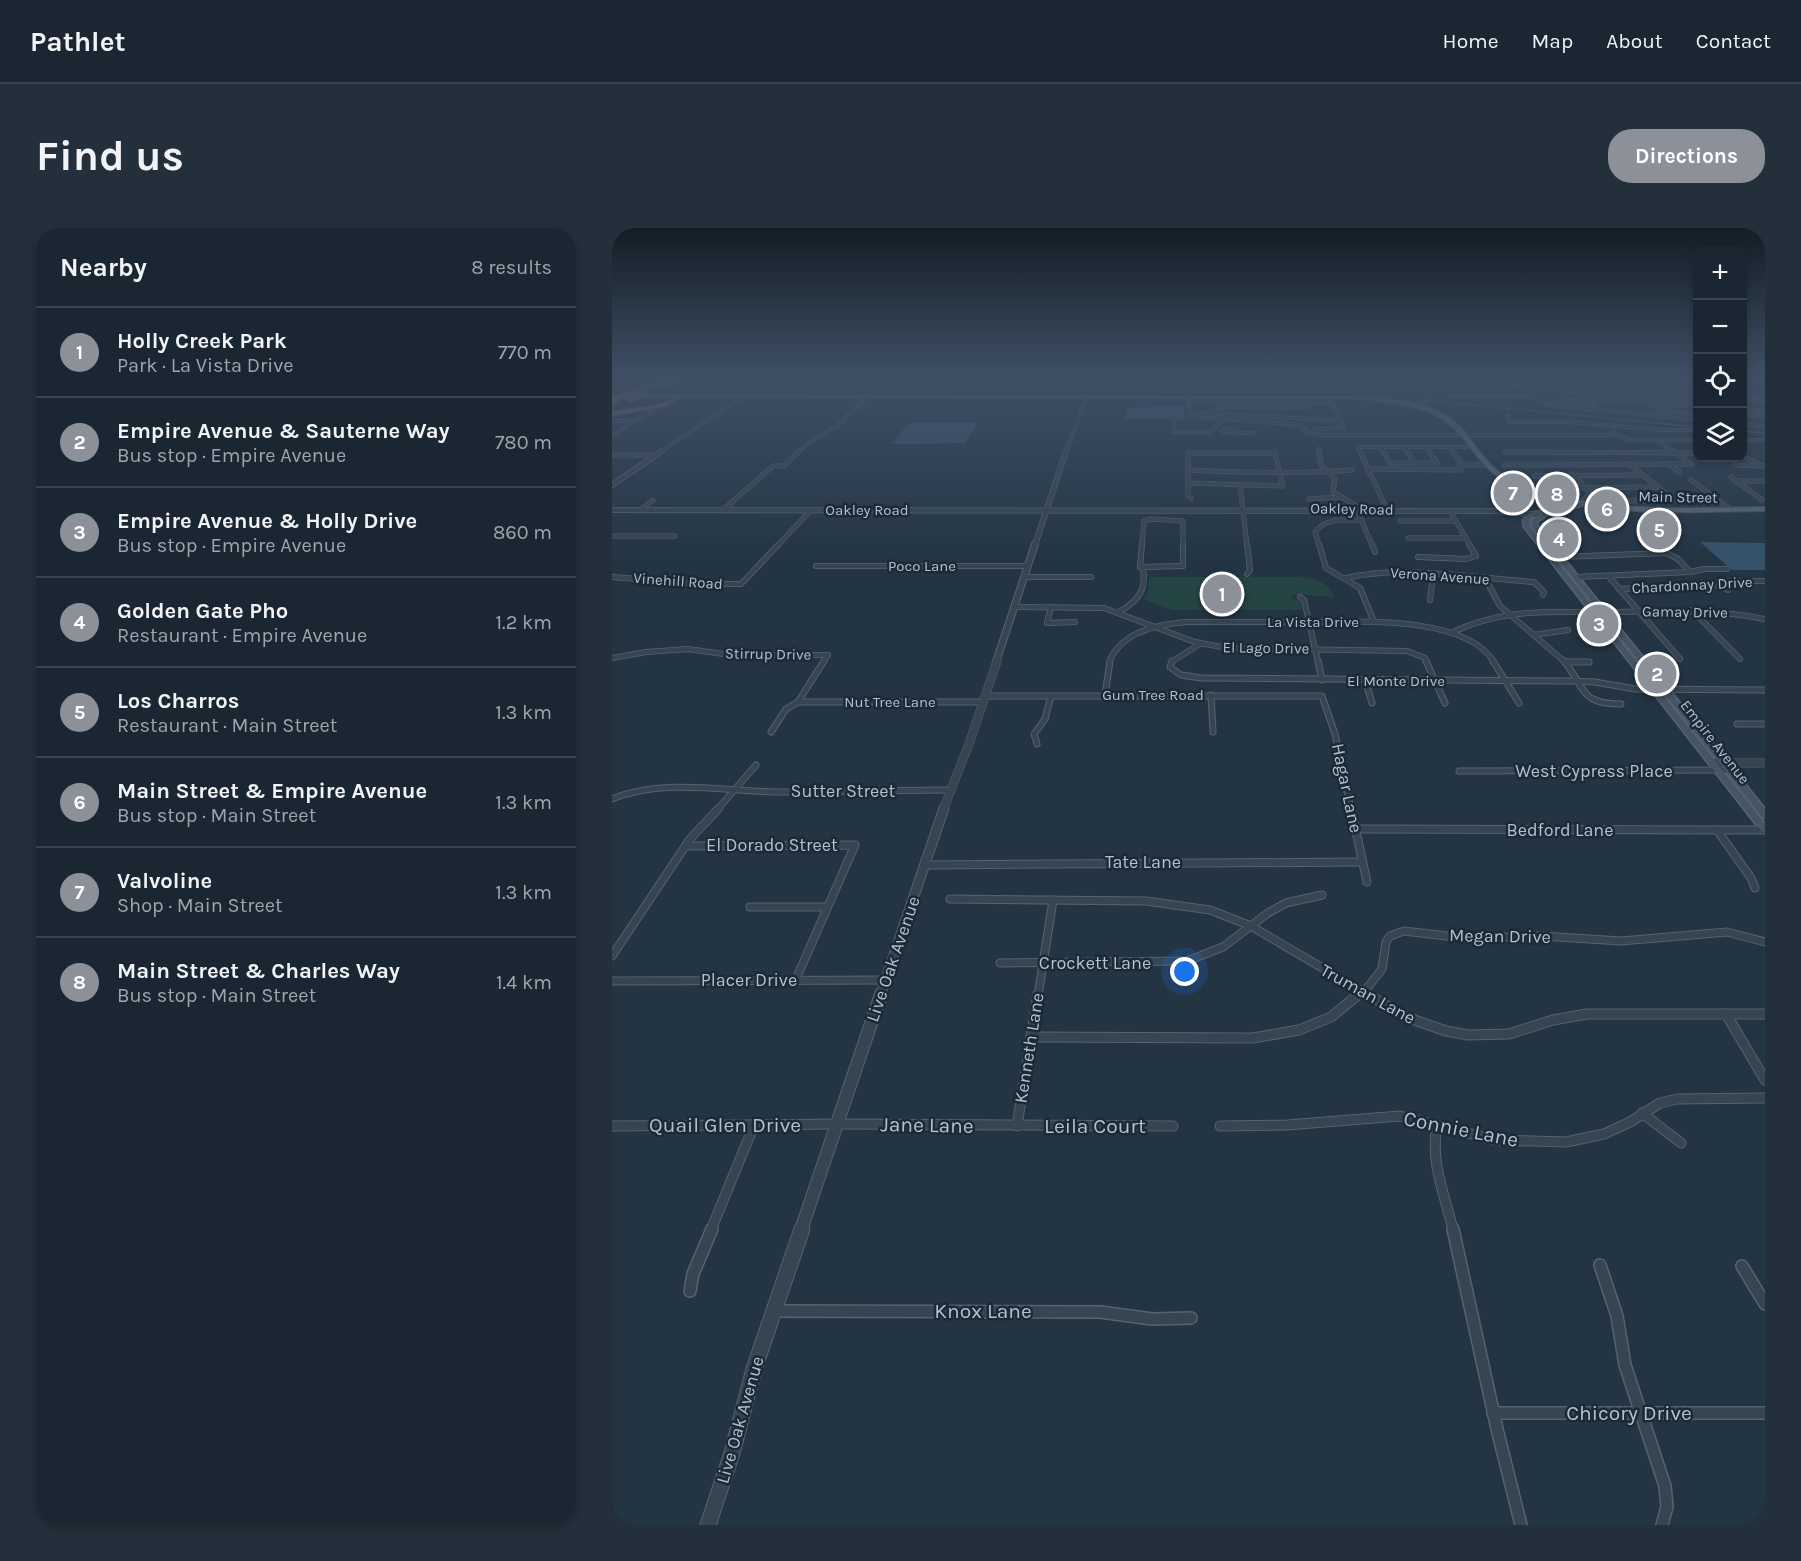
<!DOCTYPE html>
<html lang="en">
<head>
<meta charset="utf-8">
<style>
	body { margin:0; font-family:Karla,sans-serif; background:#232f3a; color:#f1f3f6 }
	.controls { position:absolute; right:18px; top:18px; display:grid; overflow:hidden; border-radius:12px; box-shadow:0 3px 9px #0003 }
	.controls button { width:54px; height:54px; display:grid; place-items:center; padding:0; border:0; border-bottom:2px solid #38444d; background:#1a2732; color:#f1f3f6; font:30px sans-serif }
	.you { position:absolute; left:573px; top:744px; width:21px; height:21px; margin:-15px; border:4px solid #fff; border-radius:50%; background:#1a73e8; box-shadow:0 0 0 9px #1a73e833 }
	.badge { display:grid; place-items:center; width:39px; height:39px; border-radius:50%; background:#8c9099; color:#fff; font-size:20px; font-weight:700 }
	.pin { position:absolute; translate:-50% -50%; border:3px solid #fff; box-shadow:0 2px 6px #0006 }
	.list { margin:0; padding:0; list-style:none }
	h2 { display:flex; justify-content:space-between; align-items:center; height:78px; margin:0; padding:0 24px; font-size:26px }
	h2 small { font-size:20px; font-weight:400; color:#9fa5ac }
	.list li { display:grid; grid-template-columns:39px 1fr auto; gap:18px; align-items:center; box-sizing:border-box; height:90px; padding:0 24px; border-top:2px solid #38444d }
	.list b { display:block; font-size:22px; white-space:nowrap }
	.list p { margin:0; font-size:20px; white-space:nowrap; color:#9fa5ac }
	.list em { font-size:20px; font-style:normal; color:#9fa5ac }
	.icon { flex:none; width:33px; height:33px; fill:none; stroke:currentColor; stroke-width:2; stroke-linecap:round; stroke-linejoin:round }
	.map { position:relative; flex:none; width:1153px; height:1297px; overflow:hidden; border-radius:24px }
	header { display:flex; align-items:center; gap:36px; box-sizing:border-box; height:84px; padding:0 30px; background:#1a2732; border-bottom:2px solid #38444d }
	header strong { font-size:28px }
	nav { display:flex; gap:33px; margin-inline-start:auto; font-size:21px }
	.intro { display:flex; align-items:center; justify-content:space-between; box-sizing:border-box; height:144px; padding:0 36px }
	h1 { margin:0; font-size:42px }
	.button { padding:15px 27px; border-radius:24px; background:#8c9099; color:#fff; font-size:21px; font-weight:700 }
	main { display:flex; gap:36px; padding:0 36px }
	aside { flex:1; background:#1a2732; border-radius:24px; box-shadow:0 3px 9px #0003 }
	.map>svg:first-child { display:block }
	.green { fill:#254444 }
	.water { fill:#35526b }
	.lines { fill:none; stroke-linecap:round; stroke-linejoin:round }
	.minor-far6-casing { stroke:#556370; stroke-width:4 }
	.minor-far5-casing { stroke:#556370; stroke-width:5 }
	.minor-far4-casing { stroke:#556370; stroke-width:6 }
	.minor-far3-casing { stroke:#556370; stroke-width:7 }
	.minor-far2-casing { stroke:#556370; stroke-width:9 }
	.minor-far1-casing { stroke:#556370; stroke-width:11 }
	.minor-casing { stroke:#556370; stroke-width:14 }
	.tertiary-far6-casing { stroke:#556370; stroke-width:4.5 }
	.tertiary-far5-casing { stroke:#556370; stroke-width:6 }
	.tertiary-far4-casing { stroke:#556370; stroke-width:8 }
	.tertiary-far3-casing { stroke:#556370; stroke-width:9 }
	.tertiary-far2-casing { stroke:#556370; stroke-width:11 }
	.tertiary-far1-casing { stroke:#556370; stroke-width:14 }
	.tertiary-casing { stroke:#556370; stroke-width:17 }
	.secondary-casing { stroke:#556370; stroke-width:3 }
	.primary-casing { stroke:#44515f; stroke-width:2 }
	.motorway-casing { stroke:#42505d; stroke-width:2 }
	.minor-far6 { stroke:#374552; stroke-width:3 }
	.minor-far5 { stroke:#374552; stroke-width:4 }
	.minor-far4 { stroke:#374552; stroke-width:4.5 }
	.minor-far3 { stroke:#374552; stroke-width:5 }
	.minor-far2 { stroke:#374552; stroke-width:7 }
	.minor-far1 { stroke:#374552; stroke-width:9 }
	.minor { stroke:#374552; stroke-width:11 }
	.tertiary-far6 { stroke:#374552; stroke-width:4 }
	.tertiary-far5 { stroke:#374552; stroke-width:4.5 }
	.tertiary-far4 { stroke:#374552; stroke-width:6 }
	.tertiary-far3 { stroke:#374552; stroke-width:8 }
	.tertiary-far2 { stroke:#374552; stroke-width:9 }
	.tertiary-far1 { stroke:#374552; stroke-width:12 }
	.tertiary { stroke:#374552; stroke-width:15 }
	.secondary { fill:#455566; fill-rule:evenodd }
	.primary { fill:#556572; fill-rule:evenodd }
	.motorway { fill:#796754; fill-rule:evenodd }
	.rail { stroke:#596a7a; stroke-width:1.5; stroke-dasharray:2 2; stroke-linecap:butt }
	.motorway-bridge-casing { stroke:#42505d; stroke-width:6; stroke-linecap:butt }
	.motorway-bridge { stroke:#796754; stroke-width:5 }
	.labels { text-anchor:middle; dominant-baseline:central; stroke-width:5; stroke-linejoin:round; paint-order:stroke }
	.far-street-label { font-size:15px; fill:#b4c0cd; stroke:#1c2a38 }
	.street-label { font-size:18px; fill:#b4c0cd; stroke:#1c2a38 }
	.near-street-label { font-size:21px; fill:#b4c0cd; stroke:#1c2a38 }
</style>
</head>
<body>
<header>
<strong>Pathlet</strong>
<nav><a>Home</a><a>Map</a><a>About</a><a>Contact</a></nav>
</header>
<div class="intro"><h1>Find us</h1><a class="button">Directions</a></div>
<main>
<aside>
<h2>Nearby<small>8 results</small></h2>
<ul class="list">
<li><span class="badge">1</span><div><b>Holly Creek Park</b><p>Park · La Vista Drive</p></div><em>770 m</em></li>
<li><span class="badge">2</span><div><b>Empire Avenue &amp; Sauterne Way</b><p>Bus stop · Empire Avenue</p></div><em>780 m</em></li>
<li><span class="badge">3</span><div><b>Empire Avenue &amp; Holly Drive</b><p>Bus stop · Empire Avenue</p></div><em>860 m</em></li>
<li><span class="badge">4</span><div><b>Golden Gate Pho</b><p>Restaurant · Empire Avenue</p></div><em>1.2 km</em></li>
<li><span class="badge">5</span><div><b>Los Charros</b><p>Restaurant · Main Street</p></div><em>1.3 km</em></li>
<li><span class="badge">6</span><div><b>Main Street &amp; Empire Avenue</b><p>Bus stop · Main Street</p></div><em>1.3 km</em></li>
<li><span class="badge">7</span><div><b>Valvoline</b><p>Shop · Main Street</p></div><em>1.3 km</em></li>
<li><span class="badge">8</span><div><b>Main Street &amp; Charles Way</b><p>Bus stop · Main Street</p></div><em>1.4 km</em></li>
</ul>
</aside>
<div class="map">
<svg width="1153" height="1297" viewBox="0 0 1153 1297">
	<rect width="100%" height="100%" fill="#233443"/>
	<path class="green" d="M537 349H689C703 351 717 354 722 369 711 369 688 365 680 367V370L688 373 690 382H560L532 371 536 363Z"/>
	<g class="water">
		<polygon points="557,178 572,178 572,191 514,191 516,180"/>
		<polygon points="297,195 366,195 353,215 279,216"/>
		<polygon points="1088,314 1153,315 1153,342 1120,342"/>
	</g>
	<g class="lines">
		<g class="minor-far6-casing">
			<g id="minor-far6">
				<polyline points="843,150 828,155 837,168 920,168"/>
				<polyline points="944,150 911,159 928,174 938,177 1086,192"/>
				<polyline points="949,150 986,157 1086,157"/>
				<polyline points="1026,150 1036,157"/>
				<polyline points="876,152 911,158"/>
				<polyline points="972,158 1003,164 1086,164"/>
				<polyline points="830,160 875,160"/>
				<polyline points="576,168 578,184 728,193"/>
				<polygon points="946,172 977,172 983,177"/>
				<polyline points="977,172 1086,174"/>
				<polyline points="576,173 720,175 732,200 703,201"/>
				<polyline points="1032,173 1040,178 1074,178 1067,173"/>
				<polyline points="1130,173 1153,173"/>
				<polyline points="603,180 695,180"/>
				<polyline points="1130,183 1153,182"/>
				<polyline points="895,187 898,194 958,194 1051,202 1084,202"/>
				<polyline points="1130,188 1153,187"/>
				<polygon points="578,189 611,191 598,204 561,204 563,192"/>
				<polyline points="1049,189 1047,183 1086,186"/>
				<polyline points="611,191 688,197 694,204 709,207 1004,207"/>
				<polyline points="0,193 21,193"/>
				<polyline points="1130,197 1153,198"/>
				<polyline points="625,202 612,201 610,204 641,205"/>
				<polyline points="1001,204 1016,212 1086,212"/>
				<polyline points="0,207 44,181"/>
				<polyline points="1045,212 1063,225"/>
				<polyline points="1130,212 1153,212"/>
				<polyline points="769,219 772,225"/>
				<polyline points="792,219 796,225"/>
				<polyline points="814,219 818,225"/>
				<polyline points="837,219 842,225"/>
				<polyline points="707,221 707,225"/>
				<polyline points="893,224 1028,225"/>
				<polyline points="186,225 195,216 225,198 256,168"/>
				<polyline points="749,225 746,219 854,219"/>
			</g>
		</g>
		<g class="minor-far5-casing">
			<g id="minor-far5">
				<polyline points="707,223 709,237 723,251 721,264 743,277 760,317"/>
				<polyline points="748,223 773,278"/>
				<polyline points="771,223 780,238"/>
				<polyline points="795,223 802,235"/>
				<polyline points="817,223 825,235"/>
				<polyline points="840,223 849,234"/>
				<polyline points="1061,223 1079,236"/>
				<polyline points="893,224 1086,225"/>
				<polygon points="576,225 663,225 671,258 576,255"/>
				<polyline points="0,227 43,227"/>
				<polyline points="1130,228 1151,238"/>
				<polyline points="778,235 825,235"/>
				<polyline points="1017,236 1062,272 1017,273"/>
				<polyline points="1057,236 1067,244"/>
				<polyline points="847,237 876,237"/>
				<polyline points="892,237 1079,236"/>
				<polyline points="1123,237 1153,238"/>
				<polyline points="755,241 849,242 847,237"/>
				<path d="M576 242C631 245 685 246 740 242"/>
				<polyline points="960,246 978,265 970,273"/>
				<polyline points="922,248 1030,247"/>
				<polyline points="1119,249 1150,272"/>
				<polyline points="1079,252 1118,281"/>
				<polyline points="1124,253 1153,253"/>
				<polyline points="576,255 576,268 579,270"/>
				<polyline points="628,258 635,317"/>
				<polyline points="950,260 1047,259"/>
				<polyline points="697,271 728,269"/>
				<polyline points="28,282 41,272"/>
				<polyline points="111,282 161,238 172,238 187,223"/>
				<polyline points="838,283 858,317"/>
				<polyline points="788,293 844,293"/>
				<polyline points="0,308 63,308"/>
				<polyline points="796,310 854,310"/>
				<polyline points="166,317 199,282"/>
				<polyline points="530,317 532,293 539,291 571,293 571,317"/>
				<path d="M707 317 703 304C714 289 734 292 750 292"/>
			</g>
		</g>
		<g class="minor-far4-casing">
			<g id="minor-far4">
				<polyline points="530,316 528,339 571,338 571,316"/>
				<polyline points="635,316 638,342 635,346"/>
				<polyline points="707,316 714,340 748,360 762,394"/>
				<polyline points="760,316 763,324"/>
				<polyline points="806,329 854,331 864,328 857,316"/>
				<polyline points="947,329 1055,325 1066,331 1078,344 963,349"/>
				<polyline points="204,338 416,338"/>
				<polyline points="1078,344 1092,341 1115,341"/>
				<polyline points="0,349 91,356 129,356 167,316"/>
				<polyline points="412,349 479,349"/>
				<path d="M734 350C788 337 865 350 922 354L932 364 931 367"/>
				<polyline points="998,350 1068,431"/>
				<polyline points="874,352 888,378 953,434"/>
				<polyline points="1103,356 1116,362"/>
				<polyline points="1007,361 1088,358 1120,353 1153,353"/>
				<polyline points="688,369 692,372 706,434"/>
				<polyline points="818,372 821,347"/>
				<polyline points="403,379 492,380 583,414 615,420 795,423 813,430 815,434"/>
				<polyline points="439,379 435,395 463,394"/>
				<polyline points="1080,382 1128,431"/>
				<path d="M507 384C526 373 535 362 531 340"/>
				<path d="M839 405C894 378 943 385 1001 384 1053 383 1102 381 1153 391"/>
				<polyline points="921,407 956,402"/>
				<polyline points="0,430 34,424 76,421 119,427 216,427 211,434"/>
				<path d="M497 434C509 404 546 396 575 394 614 394 652 394 691 394 741 394 853 386 882 434"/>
				<polyline points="559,434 588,416"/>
				<polyline points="953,434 977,434"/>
			</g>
		</g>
		<g class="minor-far3-casing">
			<g id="minor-far3">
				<polyline points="560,433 558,439 569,447 589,450 958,453 983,454 1023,461 1153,462"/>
				<polyline points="706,433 710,452"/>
				<polyline points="814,433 833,475"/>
				<polyline points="881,433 907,475"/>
				<path d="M952 433C974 460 967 476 1009 476"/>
				<polyline points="953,434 977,434"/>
				<polyline points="753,452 760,475"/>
				<polyline points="493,467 498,433"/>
				<polyline points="599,467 601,504"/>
				<polyline points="373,468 710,468 723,506 739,582"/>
				<polyline points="186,474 370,474"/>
				<polyline points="1125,496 1153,496"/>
				<polyline points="159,504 174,481 186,474 212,433"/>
				<polyline points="425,516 422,506 433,491 439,468"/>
				<polyline points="847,543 1118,542"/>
				<path d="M0 571C52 550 109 563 163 564 222 564 280 562 338 562"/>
				<polyline points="105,582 144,537"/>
			</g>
		</g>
		<g class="minor-far2-casing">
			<g id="minor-far2">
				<polyline points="739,580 755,654"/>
				<polyline points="744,601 1153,602"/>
				<polyline points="1105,602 1139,650 1143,660"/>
				<polyline points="74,618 243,617 184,751"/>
				<polyline points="312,637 750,634"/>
				<polyline points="338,671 534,673 598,682 639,698 758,768"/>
				<polyline points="138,679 215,679"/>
				<polyline points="0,728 78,611 107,580"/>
				<polyline points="388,735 575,733 611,719 656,685 674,675 710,667"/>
				<polyline points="0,753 274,752"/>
				<polyline points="426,768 441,672"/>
				<polyline points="745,768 756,759 770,741 774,714 778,708 792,703 852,710 930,708 1009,713 1115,704 1153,714"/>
			</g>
		</g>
		<g class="minor-far1-casing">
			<g id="minor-far1">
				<polyline points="755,766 794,789 834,803 856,807 897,806 941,792 975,786 1153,786"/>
				<polyline points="1114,786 1153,852"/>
				<polyline points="419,809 641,810 687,802 719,789 747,766"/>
				<polyline points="1030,885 1069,915"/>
				<polyline points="0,898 225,896 561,898"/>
				<polyline points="405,898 426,766"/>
				<polyline points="608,898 675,897 788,888 883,912 954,914 992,906 1018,894 1048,875 1065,871 1153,870"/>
				<path d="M825 898C818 935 833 967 841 1002"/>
				<polyline points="99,1002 142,897"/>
			</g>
		</g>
		<g class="minor-casing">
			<g id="minor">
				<polyline points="841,1001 885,1201 909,1297"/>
				<polyline points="988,1037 1005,1088 1013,1137 1053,1258 1055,1279 1050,1297"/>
				<polyline points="1130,1038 1153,1076"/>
				<polyline points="78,1063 81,1046 100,1001"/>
				<polyline points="162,1083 488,1084 540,1091 579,1090"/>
				<polyline points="881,1185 1153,1185"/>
			</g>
		</g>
		<g class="tertiary-far6-casing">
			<g id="tertiary-far6">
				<polyline points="802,150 816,168 815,171"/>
				<polyline points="898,150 956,163 992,168 1086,169"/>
				<polyline points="1130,169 1153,170"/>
				<polyline points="799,179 814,174 815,171"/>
				<polyline points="47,225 157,150"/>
				<polyline points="454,225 475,167"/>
			</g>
		</g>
		<g class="tertiary-far5-casing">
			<g id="tertiary-far5">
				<polyline points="0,257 50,223"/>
				<polyline points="0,282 885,283 929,287"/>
				<polyline points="423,317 454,223"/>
			</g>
		</g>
		<g class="tertiary-far4-casing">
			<polyline id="tertiary-far4" points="384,434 423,316"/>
		</g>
		<g class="tertiary-far3-casing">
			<g id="tertiary-far3">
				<polyline points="1101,535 1153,535"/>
				<polyline points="331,582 357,516 385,433"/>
			</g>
		</g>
		<g class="tertiary-far2-casing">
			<polyline id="tertiary-far2" points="268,768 332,580"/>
		</g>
		<g class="tertiary-far1-casing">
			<polyline id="tertiary-far1" points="189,1002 269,766"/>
		</g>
		<g class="tertiary-casing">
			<polyline id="tertiary" points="96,1297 120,1225 142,1141 190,1001"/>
		</g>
		<g class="secondary-casing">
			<polygon id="secondary" points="968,272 972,272 972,277 935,287 926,293 925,297 1153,581 1153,590 1150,589 920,298 920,292 928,286 921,288 917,292 918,299 1153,596 1153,605 1150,604 912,299 911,292 917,286"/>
		</g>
		<g class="primary-casing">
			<path id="primary" d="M0 167 748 169C786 172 827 173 853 204 866 221 877 240 897 250 976 287 1068 280 1153 279V283C1067 284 972 292 892 252 874 243 863 225 851 210 825 177 787 175 748 171L0 169Z"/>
		</g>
		<g class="motorway-casing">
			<g id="motorway">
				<polygon points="55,150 63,150 20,167 15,166"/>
				<polygon points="68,150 75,150 55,160 50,159"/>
				<polygon points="67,166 69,169 54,178 0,188 0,184 50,176"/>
				<polygon points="7,170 9,173 0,177 0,173"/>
			</g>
		</g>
		<use href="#minor-far6" class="minor-far6"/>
		<use href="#minor-far5" class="minor-far5"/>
		<use href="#minor-far4" class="minor-far4"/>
		<use href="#minor-far3" class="minor-far3"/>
		<use href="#minor-far2" class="minor-far2"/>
		<use href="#minor-far1" class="minor-far1"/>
		<use href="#minor" class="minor"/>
		<use href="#tertiary-far6" class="tertiary-far6"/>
		<use href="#tertiary-far5" class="tertiary-far5"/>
		<use href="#tertiary-far4" class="tertiary-far4"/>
		<use href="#tertiary-far3" class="tertiary-far3"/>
		<use href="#tertiary-far2" class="tertiary-far2"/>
		<use href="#tertiary-far1" class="tertiary-far1"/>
		<use href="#tertiary" class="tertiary"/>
		<use href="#secondary" class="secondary"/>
		<use href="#primary" class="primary"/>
		<use href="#motorway" class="motorway"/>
		<g class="rail">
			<polyline points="581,150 1086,199"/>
			<polyline points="1130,203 1153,205"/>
		</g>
		<g class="motorway-bridge-casing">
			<g id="motorway-bridge">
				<polyline points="0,171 18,166"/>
				<polyline points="17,172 34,166"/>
			</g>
		</g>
		<use href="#motorway-bridge" class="motorway-bridge"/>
	</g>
	<linearGradient id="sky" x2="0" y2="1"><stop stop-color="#131d25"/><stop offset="0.45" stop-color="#3f5066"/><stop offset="1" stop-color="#3f5066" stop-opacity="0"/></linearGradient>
	<rect width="1153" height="332" fill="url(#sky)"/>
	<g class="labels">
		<g class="far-street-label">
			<text transform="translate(1066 269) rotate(1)">Main Street</text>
			<text transform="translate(740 281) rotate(1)">Oakley Road</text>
			<text x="255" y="282">Oakley Road</text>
			<text x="310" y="338">Poco Lane</text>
			<text transform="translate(828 348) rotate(4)">Verona Avenue</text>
			<text transform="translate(66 353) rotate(4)">Vinehill Road</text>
			<text transform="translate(1080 357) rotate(-3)">Chardonnay Drive</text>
			<text transform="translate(1073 384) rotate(1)">Gamay Drive</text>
			<text x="701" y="394">La Vista Drive</text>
			<text transform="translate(654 420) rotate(1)">El Lago Drive</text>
			<text transform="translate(156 426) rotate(1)">Stirrup Drive</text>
			<text x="784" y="453">El Monte Drive</text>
			<text x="541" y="467">Gum Tree Road</text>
			<text x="278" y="474">Nut Tree Lane</text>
			<text transform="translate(1103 514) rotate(52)">Empire Avenue</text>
		</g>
		<g class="street-label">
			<text x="982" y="543">West Cypress Place</text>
			<text transform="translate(735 560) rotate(78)">Hagar Lane</text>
			<text x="231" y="563">Sutter Street</text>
			<text x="948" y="602">Bedford Lane</text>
			<text x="160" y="617">El Dorado Street</text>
			<text x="531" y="634">Tate Lane</text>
			<text transform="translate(888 708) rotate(1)">Megan Drive</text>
			<text transform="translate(281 731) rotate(-71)">Live Oak Avenue</text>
			<text x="483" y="735">Crockett Lane</text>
			<text x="137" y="752">Placer Drive</text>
			<text transform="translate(756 766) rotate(29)">Truman Lane</text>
			<text transform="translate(417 820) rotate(-81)">Kenneth Lane</text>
			<text transform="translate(128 1192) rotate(-74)">Live Oak Avenue</text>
		</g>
		<g class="near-street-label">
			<text x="113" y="897">Quail Glen Drive</text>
			<text transform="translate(315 897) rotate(1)">Jane Lane</text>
			<text x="483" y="898">Leila Court</text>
			<text transform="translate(849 901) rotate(11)">Connie Lane</text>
			<text x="371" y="1083">Knox Lane</text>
			<text x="1017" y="1185">Chicory Drive</text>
		</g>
	</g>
</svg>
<div class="controls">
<button>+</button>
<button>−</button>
<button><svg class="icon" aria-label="locate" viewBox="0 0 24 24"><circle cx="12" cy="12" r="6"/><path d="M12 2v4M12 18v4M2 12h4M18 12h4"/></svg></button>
<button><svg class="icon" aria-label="layers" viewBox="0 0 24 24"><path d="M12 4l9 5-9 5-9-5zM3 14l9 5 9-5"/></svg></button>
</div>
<div class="you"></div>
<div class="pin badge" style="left:610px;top:366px">1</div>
<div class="pin badge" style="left:1045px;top:446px">2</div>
<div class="pin badge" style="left:987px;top:396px">3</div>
<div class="pin badge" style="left:947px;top:311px">4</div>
<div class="pin badge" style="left:1047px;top:302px">5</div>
<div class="pin badge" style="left:995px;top:281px">6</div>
<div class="pin badge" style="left:901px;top:265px">7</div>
<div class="pin badge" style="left:945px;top:266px">8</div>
</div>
</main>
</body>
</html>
